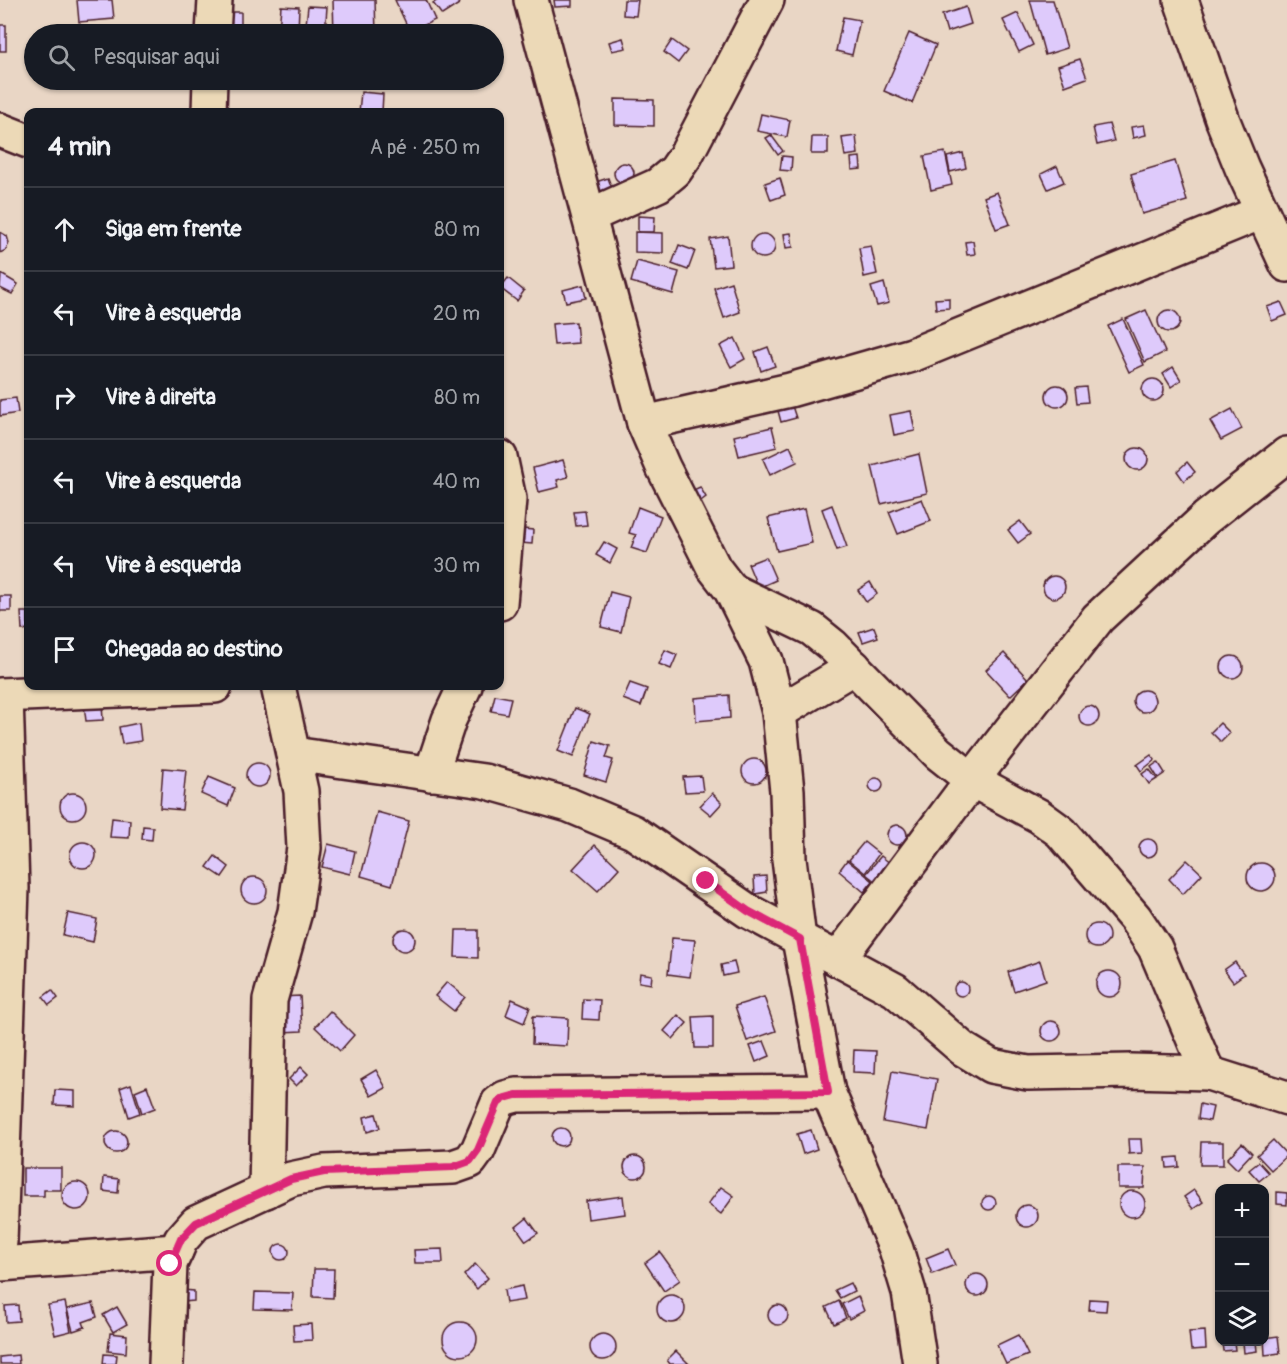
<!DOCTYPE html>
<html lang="pt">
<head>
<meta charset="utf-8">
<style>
	body { margin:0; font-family:Pangolin,sans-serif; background:#20242c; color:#f1f3f6 }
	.controls { position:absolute; right:18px; bottom:18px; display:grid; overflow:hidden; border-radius:12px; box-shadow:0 2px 4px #0004 }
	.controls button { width:54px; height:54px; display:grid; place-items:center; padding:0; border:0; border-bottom:2px solid #363941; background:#171b24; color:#f1f3f6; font:30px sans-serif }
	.stop { position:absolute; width:18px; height:18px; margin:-14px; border:4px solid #db2777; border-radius:50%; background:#fff }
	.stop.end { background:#db2777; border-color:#fff; box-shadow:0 2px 6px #0008 }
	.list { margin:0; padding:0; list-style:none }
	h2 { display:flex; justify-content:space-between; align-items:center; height:78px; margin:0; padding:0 24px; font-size:26px }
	h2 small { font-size:20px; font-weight:400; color:#9ea1a6 }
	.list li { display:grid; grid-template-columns:39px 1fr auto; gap:18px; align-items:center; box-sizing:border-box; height:84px; padding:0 24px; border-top:2px solid #363941 }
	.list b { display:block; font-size:22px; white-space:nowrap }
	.list em { font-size:20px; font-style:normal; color:#9ea1a6 }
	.icon { flex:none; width:33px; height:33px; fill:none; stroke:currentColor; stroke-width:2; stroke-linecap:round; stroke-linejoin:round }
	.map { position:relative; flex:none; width:1287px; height:1364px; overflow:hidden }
	.search { position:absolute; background:#171b24; box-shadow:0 2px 4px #0004; left:24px; top:24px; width:480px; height:66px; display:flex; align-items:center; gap:15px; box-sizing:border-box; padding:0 21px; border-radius:33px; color:#9ea1a6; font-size:22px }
	.panel { position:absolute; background:#171b24; box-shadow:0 2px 4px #0004; left:24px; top:108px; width:480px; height:582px; border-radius:12px }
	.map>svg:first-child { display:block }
	.building { fill:#decafb; stroke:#4a1f2b; stroke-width:1.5 }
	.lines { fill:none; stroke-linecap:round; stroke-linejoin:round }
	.minor-casing { stroke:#4a1f2b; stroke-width:38 }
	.minor { stroke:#ecd9b7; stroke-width:33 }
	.route { stroke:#db2777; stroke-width:8 }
</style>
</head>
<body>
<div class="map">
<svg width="1287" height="1364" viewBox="0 0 1287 1364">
	<rect width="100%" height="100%" fill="#e9d6c5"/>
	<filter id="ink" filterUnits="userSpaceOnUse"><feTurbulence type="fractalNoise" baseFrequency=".0167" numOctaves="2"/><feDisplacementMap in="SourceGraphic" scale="12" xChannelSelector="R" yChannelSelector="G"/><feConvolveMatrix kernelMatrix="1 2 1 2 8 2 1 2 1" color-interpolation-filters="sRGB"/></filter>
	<g filter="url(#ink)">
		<g class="building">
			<polygon points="77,0 112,0 114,19 79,22"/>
			<polygon points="333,0 375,0 376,34 334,34"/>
			<polygon points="395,0 426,0 435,20 410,32"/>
			<polygon points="438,0 456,0 459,4 442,15 433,3"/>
			<polygon points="554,0 572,0 572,6 555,7"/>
			<polygon points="624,0 638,0 636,16 623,15"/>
			<polygon points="1030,0 1053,0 1067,48 1045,55"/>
			<polygon points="281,6 299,7 298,31 279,30"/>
			<polygon points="308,6 327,7 325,34 305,34"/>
			<polygon points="966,7 971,24 947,32 942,15"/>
			<polygon points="227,12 241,12 241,31 228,31"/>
			<polygon points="1018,13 1033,45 1019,52 1003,20"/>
			<polygon points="843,17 860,20 852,55 836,51"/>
			<rect x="0" y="25" width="6" height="26"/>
			<polygon points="909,33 936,45 912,103 884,91"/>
			<polygon points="623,38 626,48 612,51 609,42"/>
			<polygon points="672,40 687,51 678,63 664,52"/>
			<polygon points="1080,59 1087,78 1065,86 1058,66"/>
			<polygon points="361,92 383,94 382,112 359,112"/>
			<polygon points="615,99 654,100 654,126 615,125"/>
			<polygon points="761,114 790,120 787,137 757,131"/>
			<polygon points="1109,124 1114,141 1097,145 1093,127"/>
			<polygon points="1144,125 1146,135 1133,138 1131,127"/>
			<polygon points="771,135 783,151 778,155 766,138"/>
			<polygon points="856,136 858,154 845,156 842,138"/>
			<polygon points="812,137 828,137 828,154 811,154"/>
			<polygon points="945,152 952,185 931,190 924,156"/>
			<polygon points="963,153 966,168 950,172 947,157"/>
			<polygon points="782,156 792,157 791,171 780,170"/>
			<polygon points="860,157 861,169 852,170 851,158"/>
			<polygon points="1175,161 1187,201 1142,214 1131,174"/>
			<circle cx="624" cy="173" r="10"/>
			<polygon points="1057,166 1064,182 1048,189 1041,174"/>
			<polygon points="608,178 613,191 595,197 590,184"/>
			<polygon points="780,178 785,195 771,200 765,183"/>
			<polygon points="997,192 1010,224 996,229 984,197"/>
			<polygon points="638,216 655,217 654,232 638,232"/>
			<polygon points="0,232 7,236 9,243 6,250 0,253"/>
			<polygon points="635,232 663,233 663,253 635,252"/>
			<polygon points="791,233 793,247 786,248 784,234"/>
			<circle cx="763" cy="246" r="12"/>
			<polygon points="728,236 731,265 714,267 710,239"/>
			<polygon points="973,241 975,254 967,255 965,242"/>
			<polygon points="679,245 695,251 688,270 672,264"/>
			<polygon points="871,246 877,274 864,277 859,248"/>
			<polygon points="637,261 679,272 673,294 631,282"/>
			<polygon points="1,274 18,284 12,294 0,288"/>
			<polygon points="508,278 524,291 517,301 500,288"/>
			<polygon points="731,282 740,312 724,318 714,288"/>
			<polygon points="884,283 889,303 877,306 871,287"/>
			<polygon points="583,285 586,298 566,302 563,290"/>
			<polygon points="949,298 949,308 936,309 935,299"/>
			<polygon points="1281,302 1287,315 1272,321 1267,307"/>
			<polygon points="1146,310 1165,352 1145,362 1126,319"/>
			<circle cx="1169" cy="321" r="11"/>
			<polygon points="1123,319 1144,365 1129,372 1108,326"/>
			<polygon points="576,322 578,343 554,345 552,324"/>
			<polygon points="735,338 745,359 731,367 720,346"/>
			<polygon points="768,347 775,366 761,371 755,352"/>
			<polygon points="1173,367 1181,380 1171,387 1163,374"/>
			<circle cx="1153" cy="390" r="11"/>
			<circle cx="1057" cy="396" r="11"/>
			<polygon points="1086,387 1088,402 1077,403 1075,388"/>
			<polygon points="16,398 18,413 0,416 0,400"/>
			<polygon points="791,403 796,418 781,422 777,407"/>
			<polygon points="1232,409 1242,429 1221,440 1210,421"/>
			<polygon points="911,411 915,431 894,435 890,415"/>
			<polygon points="772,427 777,447 739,456 734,436"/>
			<polygon points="790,446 797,462 770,475 763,459"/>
			<circle cx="1137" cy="459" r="11"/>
			<polygon points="919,454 927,493 881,504 872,466"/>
			<polygon points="563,460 568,477 557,480 559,487 539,492 533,468"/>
			<polygon points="1187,462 1195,472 1184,481 1177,471"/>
			<polygon points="700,487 706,497 698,503 691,491"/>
			<polygon points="922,499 931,521 898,534 889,512"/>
			<polygon points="832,505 847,547 837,550 822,509"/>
			<polygon points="638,507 661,516 647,553 631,548 636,535 629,533"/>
			<polygon points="804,509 812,543 777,551 768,518"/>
			<polygon points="585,511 587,525 576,526 574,512"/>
			<polygon points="1020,521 1030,534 1018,543 1008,530"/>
			<polygon points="523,529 533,530 532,544 521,543"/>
			<polygon points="604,542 617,549 610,563 596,555"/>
			<polygon points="766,557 776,580 758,588 748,564"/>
			<circle cx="1054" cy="587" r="11"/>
			<polygon points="870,582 877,594 866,602 858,590"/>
			<polygon points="610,592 629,597 621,632 601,627"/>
			<rect x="0" y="596" width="11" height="15"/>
			<polygon points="21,612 28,612 28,629 22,630"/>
			<polygon points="874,627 878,637 863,642 859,632"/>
			<polygon points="665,650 677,655 671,669 659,664"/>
			<polygon points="1004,653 1028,679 1010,696 986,670"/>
			<circle cx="1232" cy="667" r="11"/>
			<polygon points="630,683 647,689 641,706 623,699"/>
			<circle cx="1144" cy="701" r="11"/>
			<polygon points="495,695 511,698 507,714 491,711"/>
			<polygon points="729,695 730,718 696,721 695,698"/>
			<polygon points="102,704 103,720 86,721 84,705"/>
			<circle cx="1089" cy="716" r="10"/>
			<polygon points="575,708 590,714 573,757 558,751"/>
			<polygon points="139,723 141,741 122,744 119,727"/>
			<polygon points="1220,723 1230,733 1221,742 1211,732"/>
			<polygon points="594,741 610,746 606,758 613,760 606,782 584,775"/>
			<polygon points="1151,755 1155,760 1141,771 1137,765"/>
			<circle cx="754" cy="771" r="12"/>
			<polygon points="1158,762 1165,773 1158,778 1151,767"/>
			<circle cx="258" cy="775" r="12"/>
			<polygon points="163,768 186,770 182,810 160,808"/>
			<polygon points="1149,769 1157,779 1149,784 1142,774"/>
			<polygon points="701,776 703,791 685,792 683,777"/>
			<polygon points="209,777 235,788 228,806 201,794"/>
			<circle cx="876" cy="785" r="7"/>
			<circle cx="73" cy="806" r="13"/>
			<polygon points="712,793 722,803 711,815 700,806"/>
			<polygon points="377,812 409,821 392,885 361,876"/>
			<polygon points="112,818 130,820 129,838 110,837"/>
			<circle cx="897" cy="835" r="10"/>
			<polygon points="143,826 153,827 152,840 142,839"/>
			<circle cx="1148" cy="848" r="9"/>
			<polygon points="864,842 879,854 865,873 849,860"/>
			<circle cx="83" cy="855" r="13"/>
			<polygon points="328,844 355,851 350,874 322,867"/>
			<polygon points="595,845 619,868 598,891 573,869"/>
			<polygon points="215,856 229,867 222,877 207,867"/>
			<polygon points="881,856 891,864 876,882 866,874"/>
			<polygon points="847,860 873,881 864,892 839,871"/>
			<polygon points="1187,860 1202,874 1183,894 1169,879"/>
			<circle cx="1261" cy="877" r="14"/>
			<polygon points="766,876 767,892 755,894 754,877"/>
			<circle cx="254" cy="890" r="13"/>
			<polygon points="68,913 97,919 93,942 63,935"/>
			<circle cx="1097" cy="936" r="12"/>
			<circle cx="404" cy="940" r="11"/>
			<polygon points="456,930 478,930 478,958 455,957"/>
			<polygon points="672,938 695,940 690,977 668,974"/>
			<polygon points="1040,961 1046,980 1014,991 1008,972"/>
			<polygon points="734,962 737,973 723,976 721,965"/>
			<polygon points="1235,962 1244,974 1233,982 1224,970"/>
			<circle cx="1109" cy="984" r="13"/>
			<polygon points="640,973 652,975 651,984 639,982"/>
			<polygon points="447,982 465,997 454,1011 435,996"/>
			<circle cx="961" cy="989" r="7"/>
			<polygon points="52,990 58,998 49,1005 43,997"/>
			<polygon points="300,996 302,1031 281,1032 280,997"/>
			<polygon points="764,997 776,1031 747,1041 735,1006"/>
			<polygon points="512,999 530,1007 524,1023 506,1015"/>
			<polygon points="583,999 600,1000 599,1020 582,1019"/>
			<polygon points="330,1011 354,1035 340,1051 315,1027"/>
			<polygon points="678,1015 687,1023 673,1039 664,1031"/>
			<polygon points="533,1016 568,1018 567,1046 532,1044"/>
			<polygon points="713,1016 713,1048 695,1048 693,1017"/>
			<circle cx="1051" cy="1031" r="10"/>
			<polygon points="764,1041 770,1056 756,1062 750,1046"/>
			<polygon points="854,1050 876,1051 875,1073 853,1072"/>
			<polygon points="301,1067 308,1074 296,1086 289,1079"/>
			<polygon points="376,1070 386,1088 371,1096 361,1079"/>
			<polygon points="892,1071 937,1079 928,1130 883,1122"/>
			<polygon points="131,1084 140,1113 129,1117 120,1088"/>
			<polygon points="147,1086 155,1108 142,1113 135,1091"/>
			<polygon points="55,1090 75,1091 75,1106 54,1105"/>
			<polygon points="1200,1104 1213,1107 1210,1121 1198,1119"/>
			<polygon points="376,1114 380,1128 367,1132 364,1117"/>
			<circle cx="561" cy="1137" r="9"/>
			<polygon points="811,1130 817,1149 803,1154 797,1134"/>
			<circle cx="116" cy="1142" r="11"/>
			<polygon points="1128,1139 1141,1139 1142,1153 1129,1154"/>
			<polygon points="1273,1140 1287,1155 1271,1170 1257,1155"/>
			<polygon points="1201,1142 1223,1142 1223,1165 1200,1165"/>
			<polygon points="1242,1143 1252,1153 1237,1169 1227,1159"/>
			<circle cx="635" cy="1167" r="11"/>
			<polygon points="1178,1157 1179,1167 1167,1168 1166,1158"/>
			<polygon points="1259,1162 1269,1173 1259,1181 1249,1170"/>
			<polygon points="1118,1167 1145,1167 1144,1188 1118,1188"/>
			<polygon points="23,1168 61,1168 61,1190 44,1190 44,1196 23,1196"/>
			<polygon points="104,1177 119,1179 118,1193 103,1191"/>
			<circle cx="76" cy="1196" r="14"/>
			<polygon points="721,1187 734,1196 721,1214 708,1204"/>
			<polygon points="1194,1190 1203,1202 1193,1209 1184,1197"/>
			<circle cx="1132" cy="1204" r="13"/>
			<polygon points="1277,1192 1287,1193 1287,1205 1277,1204"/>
			<polygon points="623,1196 625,1214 588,1219 586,1201"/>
			<circle cx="989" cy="1203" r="7"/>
			<circle cx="1027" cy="1216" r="11"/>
			<polygon points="527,1218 538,1233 526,1241 516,1227"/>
			<circle cx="281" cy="1252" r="8"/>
			<polygon points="442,1249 443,1263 415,1263 414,1250"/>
			<polygon points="948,1249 955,1265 932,1274 926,1258"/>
			<polygon points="660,1252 680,1280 664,1291 645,1263"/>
			<polygon points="475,1264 488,1278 477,1289 464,1275"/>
			<polygon points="314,1269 334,1269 333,1298 313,1297"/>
			<circle cx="977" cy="1285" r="11"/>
			<polygon points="850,1283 854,1291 840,1298 835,1290"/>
			<polygon points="522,1286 525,1300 506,1303 504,1290"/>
			<polygon points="183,1290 194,1291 194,1301 183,1302"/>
			<polygon points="255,1292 293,1293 292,1310 254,1309"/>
			<circle cx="671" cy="1309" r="14"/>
			<polygon points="858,1296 864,1311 849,1319 842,1304"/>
			<polygon points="1090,1299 1107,1300 1106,1311 1089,1310"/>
			<polygon points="839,1301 846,1318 834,1324 826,1307"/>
			<polygon points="65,1302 71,1331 55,1335 48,1305"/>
			<polygon points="93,1303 97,1317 83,1322 85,1327 73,1331 67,1309"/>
			<circle cx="778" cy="1315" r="10"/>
			<polygon points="18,1305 19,1321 6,1322 5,1306"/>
			<polygon points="117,1307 127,1324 113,1332 103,1315"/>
			<circle cx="460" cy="1339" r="17"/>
			<polygon points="311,1324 312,1340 294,1341 293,1325"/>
			<polygon points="1205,1331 1206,1349 1191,1350 1189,1332"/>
			<polygon points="110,1333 127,1335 126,1353 108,1351"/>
			<circle cx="603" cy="1347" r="13"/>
			<polygon points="1018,1335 1028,1355 1006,1364 997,1345"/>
			<polygon points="1278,1336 1280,1353 1265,1355 1264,1338"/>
			<polygon points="1222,1342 1234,1342 1235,1350 1223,1351"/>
			<polygon points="1243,1342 1256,1342 1257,1351 1244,1353"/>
			<polygon points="676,1351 689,1364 670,1364 667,1360"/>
			<polygon points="104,1354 117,1355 116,1364 103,1364"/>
			<polygon points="18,1355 19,1364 0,1364 0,1357"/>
		</g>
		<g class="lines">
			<g class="minor-casing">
				<g id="minor">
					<polyline points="531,0 644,423 663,467 714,568 731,590 766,661 779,712 787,791 789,859 799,939 828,1092 896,1249 909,1292 920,1364"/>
					<polyline points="1181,0 1223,121 1242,168 1287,265"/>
					<polyline points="213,34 215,0"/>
					<polyline points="209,112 210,80"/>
					<polyline points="0,130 28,141"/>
					<polyline points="589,216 658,185 675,171 686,155 767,0"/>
					<polyline points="644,423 790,390 912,355 1262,212"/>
					<polyline points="500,457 509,499 500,603"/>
					<polyline points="731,590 812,629 833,646 938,753 972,780 1039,816 1061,832 1135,918 1155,948 1208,1073"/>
					<polyline points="0,695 215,686"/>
					<polyline points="779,712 854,667"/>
					<polyline points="293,754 484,781 569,805 633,832 748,911 895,990 963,1049 991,1066 1028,1073 1131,1071 1208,1073 1287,1098"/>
					<polyline points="431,774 449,720 465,686"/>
					<polyline points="838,959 972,780 1098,618 1206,518 1287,454"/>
					<polyline points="266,1191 270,1000 295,912 304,848 301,791 278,686"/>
					<polyline points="0,1242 12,888 6,696"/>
					<polyline points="0,1264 176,1251"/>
					<polyline points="166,1364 170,1264 181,1240 196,1223 291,1179 324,1172 453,1167 470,1161 478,1150 498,1103 505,1098 516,1095 828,1092"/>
				</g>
			</g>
			<use href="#minor" class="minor"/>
		</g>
	</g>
	<g class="lines" filter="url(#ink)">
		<polyline class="route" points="170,1264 181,1239 196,1223 291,1179 324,1172 453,1167 470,1161 478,1150 498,1103 505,1098 516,1095 828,1092 800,939 748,911 706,881"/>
	</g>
</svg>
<div class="controls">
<button>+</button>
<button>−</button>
<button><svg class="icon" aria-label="layers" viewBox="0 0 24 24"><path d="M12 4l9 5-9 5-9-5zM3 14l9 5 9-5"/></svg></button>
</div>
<div class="stop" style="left:170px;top:1264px"></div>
<div class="stop end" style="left:706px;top:881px"></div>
<div class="search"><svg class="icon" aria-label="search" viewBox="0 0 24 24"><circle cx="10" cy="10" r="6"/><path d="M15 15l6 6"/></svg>Pesquisar aqui</div>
<section class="panel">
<h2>4 min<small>A pé · 250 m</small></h2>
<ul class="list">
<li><svg class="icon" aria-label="ahead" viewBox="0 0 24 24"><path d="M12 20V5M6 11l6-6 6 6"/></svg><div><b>Siga em frente</b></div><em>80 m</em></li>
<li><svg class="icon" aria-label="left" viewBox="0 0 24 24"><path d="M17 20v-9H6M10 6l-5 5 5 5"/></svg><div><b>Vire à esquerda</b></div><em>20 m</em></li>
<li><svg class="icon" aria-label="right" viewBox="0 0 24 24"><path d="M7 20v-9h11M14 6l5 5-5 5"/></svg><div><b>Vire à direita</b></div><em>80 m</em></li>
<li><svg class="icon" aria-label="left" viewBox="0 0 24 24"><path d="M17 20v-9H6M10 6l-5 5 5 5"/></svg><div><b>Vire à esquerda</b></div><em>40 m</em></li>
<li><svg class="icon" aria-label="left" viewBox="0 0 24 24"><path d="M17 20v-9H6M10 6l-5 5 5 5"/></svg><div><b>Vire à esquerda</b></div><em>30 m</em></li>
<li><svg class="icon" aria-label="arrive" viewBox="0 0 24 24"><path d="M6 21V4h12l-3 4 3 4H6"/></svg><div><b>Chegada ao destino</b></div></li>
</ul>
</section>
</div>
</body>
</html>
